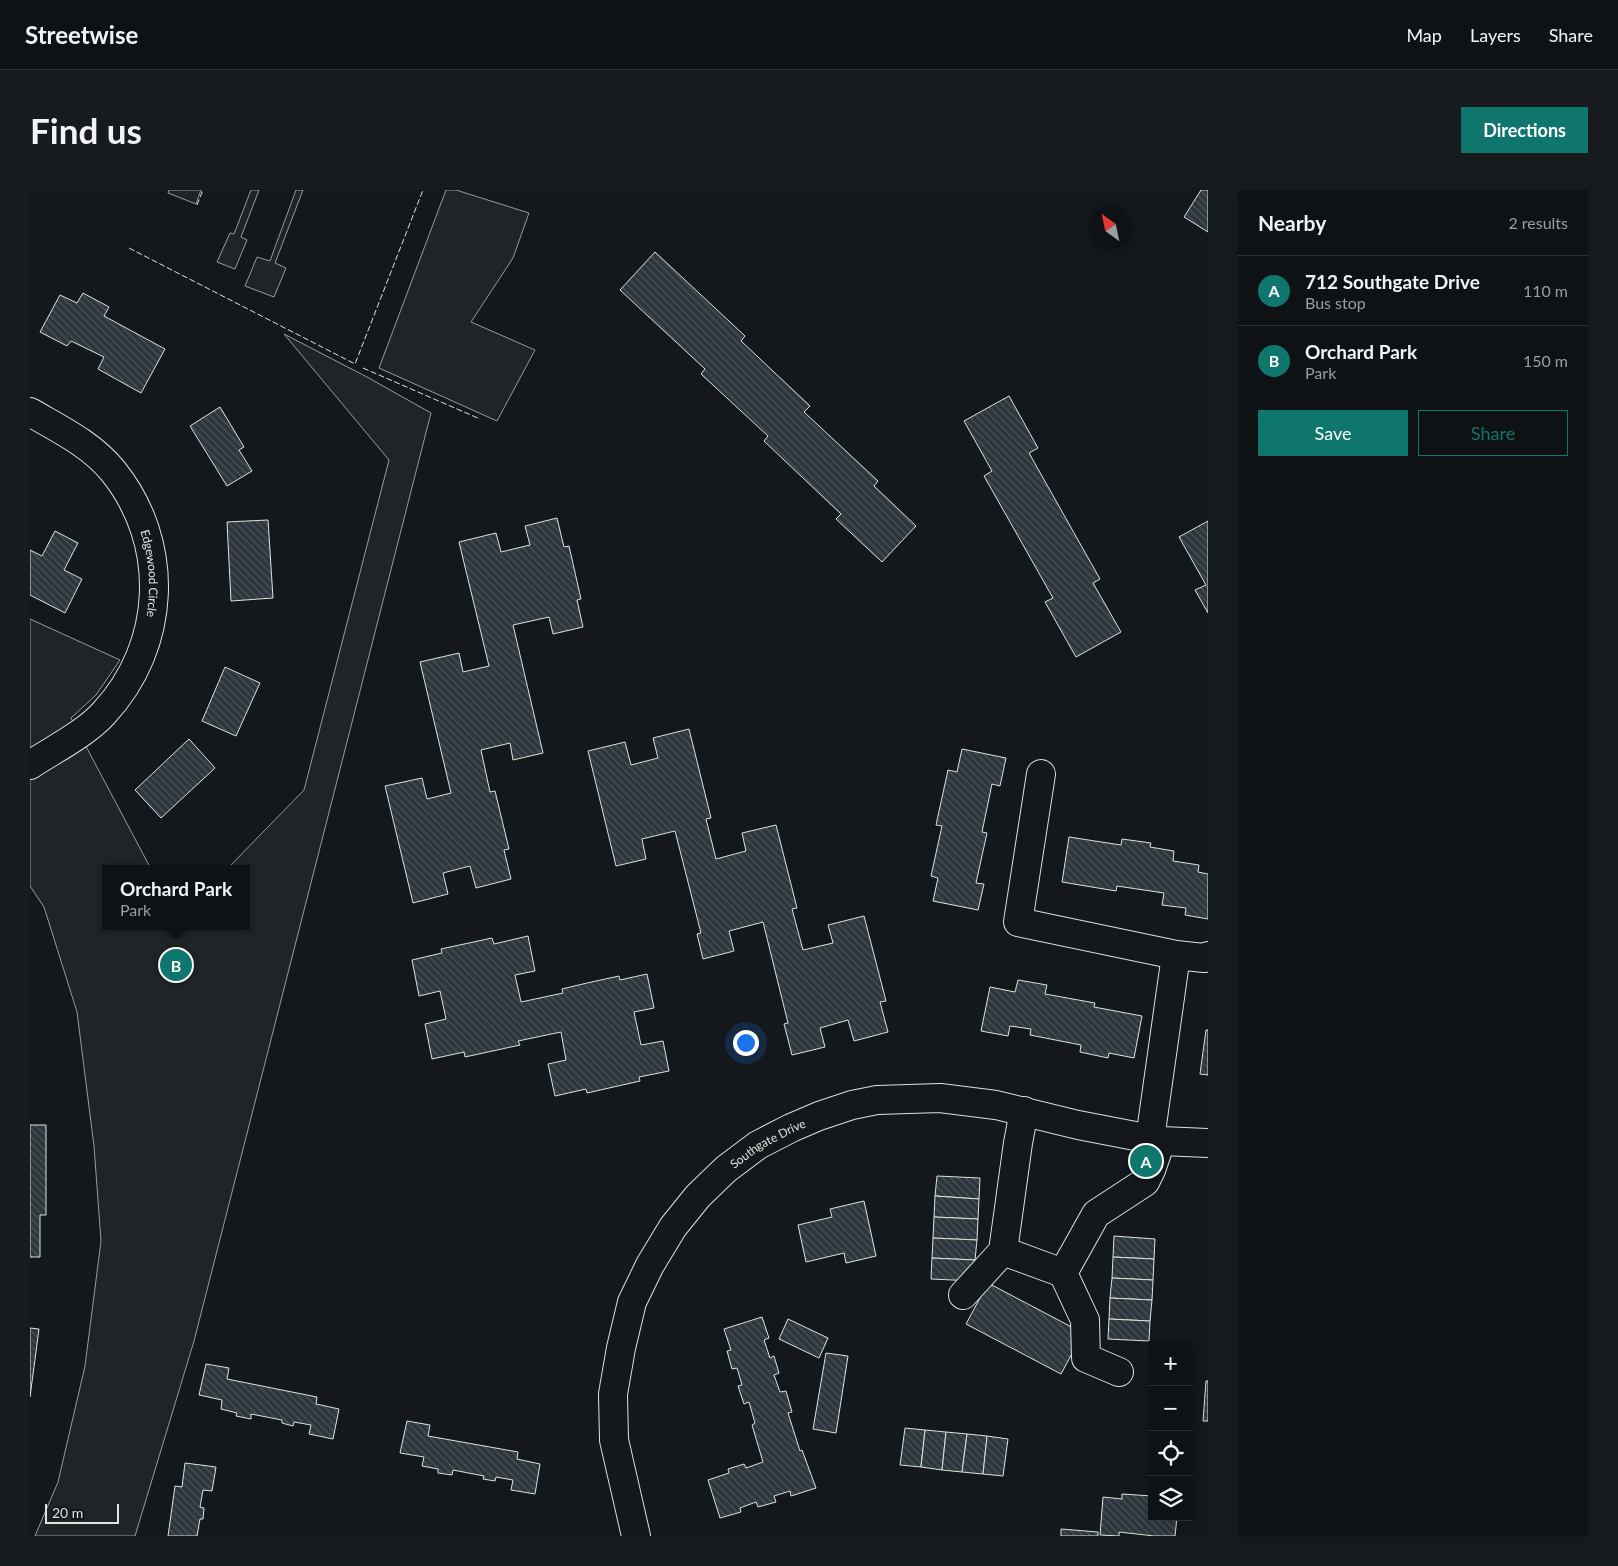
<!DOCTYPE html>
<html lang="en">
<head>
<meta charset="utf-8">
<style>
	body { margin:0; font-family:Lato,sans-serif; background:#181b1e; color:#f1f3f6 }
	.controls { position:absolute; right:15px; bottom:15px; display:grid; overflow:hidden; border-radius:0px; box-shadow:0 5px 20px #0002 }
	.controls button { width:45px; height:45px; display:grid; place-items:center; padding:0; border:0; border-bottom:1px solid #2f3234; background:#0f1215; color:#f1f3f6; font:25px sans-serif }
	.compass { position:absolute; left:1058px; top:15px; width:45px; height:45px; border-radius:50%; background:#0f1215; box-shadow:0 5px 20px #0002; rotate:327deg }
	.scale { position:absolute; left:15px; bottom:12px; width:74px; box-sizing:border-box; padding-left:5px; border:2px solid #d8e6dc; border-top:0; font-size:14px; line-height:18px; white-space:nowrap; color:#d8e6dc; -webkit-text-stroke:4px #14181c; paint-order:stroke }
	.you { position:absolute; left:715px; top:852px; width:18px; height:18px; margin:-12px; border:4px solid #fff; border-radius:50%; background:#1a73e8; box-shadow:0 0 0 8px #1a73e833 }
	.badge { display:grid; place-items:center; width:32px; height:32px; border-radius:50%; background:#0f766e; color:#fff; font-size:16px; font-weight:700 }
	.pin { position:absolute; translate:-50% -50%; border:2px solid #fff; box-shadow:0 1px 5px #0006 }
	.popup { position:absolute; left:72px; top:675px; width:148px; height:65px; box-sizing:border-box; display:grid; place-content:center; border-radius:0px; background:#0f1215; filter:drop-shadow(0 1px 4px #0005); font-size:16px; white-space:nowrap; color:#9b9ea0 }
	.popup b { font-size:19px; color:#f1f3f6 }
	.popup::after { content:''; position:absolute; left:50%; top:100%; margin-left:-10px; border:10px solid transparent; border-top-color:#0f1215 }
	.list { margin:0; padding:0; list-style:none }
	h2 { display:flex; justify-content:space-between; align-items:center; height:65px; margin:0; padding:0 20px; font-size:21px }
	h2 small { font-size:16px; font-weight:400; color:#9b9ea0 }
	.list li { display:grid; grid-template-columns:32px 1fr auto; gap:15px; align-items:center; box-sizing:border-box; height:70px; padding:0 20px; border-top:1px solid #2f3234 }
	.list b { display:block; font-size:19px; white-space:nowrap }
	.list p { margin:0; font-size:16px; white-space:nowrap; color:#9b9ea0 }
	.list em { font-size:16px; font-style:normal; color:#9b9ea0 }
	.actions { display:flex; gap:10px; padding:15px 20px }
	.actions a { flex:1; padding:11px 0; border:1px solid #0f766e; border-radius:0px; text-align:center; font-size:18px; color:#0f766e }
	.actions .main { background:#0f766e; color:#fff }
	.icon { flex:none; width:28px; height:28px; fill:none; stroke:currentColor; stroke-width:2; stroke-linecap:round; stroke-linejoin:round }
	.map { position:relative; flex:none; width:1178px; height:1346px; overflow:hidden; border-radius:0px }
	header { display:flex; align-items:center; gap:30px; box-sizing:border-box; height:70px; padding:0 25px; background:#0f1215; border-bottom:1px solid #2f3234 }
	header strong { font-size:24px }
	nav { display:flex; gap:28px; margin-inline-start:auto; font-size:18px }
	.intro { display:flex; align-items:center; justify-content:space-between; box-sizing:border-box; height:120px; padding:0 30px }
	h1 { margin:0; font-size:35px }
	.button { padding:12px 22px; border-radius:0px; background:#0f766e; color:#fff; font-size:18px; font-weight:700 }
	main { display:flex; gap:30px; padding:0 30px }
	aside { flex:1; background:#0f1215; border-radius:0px; box-shadow:0 5px 20px #0002 }
	.map>svg:first-child { display:block }
	.green { fill:#202428; stroke:#939e99 }
	.building { fill:url(#building-back-hatch); stroke:#d8e6dc }
	.lines { fill:none; stroke-linecap:round; stroke-linejoin:round }
	.minor-casing { stroke:#d8e6dc; stroke-width:30 }
	.minor { stroke:#14181c; stroke-width:28 }
	.fence { stroke:#d8e6dc; stroke-width:1; stroke-dasharray:6 2.5; stroke-linecap:butt }
	.labels { text-anchor:middle; dominant-baseline:central; stroke-width:4; stroke-linejoin:round; paint-order:stroke }
	.street-label { font-size:12px; fill:#d8e6dc; stroke:#14181c }
</style>
</head>
<body>
<header>
<strong>Streetwise</strong>
<nav><a>Map</a><a>Layers</a><a>Share</a></nav>
</header>
<div class="intro"><h1>Find us</h1><a class="button">Directions</a></div>
<main>
<div class="map">
<svg width="1178" height="1346" viewBox="0 0 1178 1346">
	<defs>
		<pattern id="building-back-hatch" width="6" height="6" patternUnits="userSpaceOnUse" patternTransform="scale(1.25)"><rect width="6" height="6" fill="#2c363c"/><path d="M-1 5l2 2M0 0l6 6M5-1l2 2" fill="none" stroke="#4a5358"/></pattern>
	</defs>
	<rect width="100%" height="100%" fill="#14181c"/>
	<g class="green">
		<polygon points="139,0 171,0 166,14 138,3"/>
		<polygon points="221,0 229,0 211,47 217,50 205,79 187,72 200,43 204,44"/>
		<polygon points="266,0 273,0 245,73 256,78 244,107 215,96 227,67 240,71"/>
		<polygon points="416,0 426,0 499,23 483,68 441,132 505,160 467,231 349,178"/>
		<polygon points="254,144 337,187 401,223 164,1151 105,1346 5,1346 28,1292 55,1176 71,1051 64,956 47,822 14,717 0,696 0,429 90,470 66,505 41,528 121,679 76,679 76,736 216,736 216,679 197,679 274,600 359,270"/>
	</g>
	<g class="building">
		<polygon points="1171,0 1178,0 1178,42 1154,27"/>
		<polygon points="625,62 715,146 711,151 780,216 774,222 848,291 844,296 886,336 852,372 806,329 811,324 734,251 738,246 671,184 675,179 590,100"/>
		<polygon points="53,103 79,117 74,126 135,159 111,203 68,179 74,167 41,151 37,156 10,142 30,105 47,113"/>
		<polygon points="979,206 1008,258 999,263 1070,389 1063,393 1091,442 1046,467 1015,412 1023,408 954,286 962,281 934,231"/>
		<polygon points="190,217 214,257 209,260 222,281 197,296 160,236"/>
		<polygon points="527,328 534,357 539,356 551,409 547,410 553,437 523,444 519,427 483,435 513,563 483,570 480,553 451,560 460,602 465,601 479,659 474,660 481,689 446,698 440,676 413,683 418,704 383,713 355,596 392,588 397,609 421,603 390,472 429,463 433,482 459,476 429,352 466,343 471,362 500,355 495,336"/>
		<polygon points="238,330 243,408 201,411 197,332"/>
		<polygon points="1178,331 1178,423 1165,400 1176,395 1149,347"/>
		<polygon points="25,341 48,353 34,380 52,389 35,423 0,405 0,360 12,366"/>
		<polygon points="195,477 230,493 206,546 172,531"/>
		<polygon points="659,539 681,628 676,629 686,669 716,661 712,643 746,635 767,718 762,719 773,760 803,753 798,735 834,726 856,811 850,812 858,842 824,851 818,830 790,838 795,857 762,865 754,834 758,833 733,732 699,741 704,761 673,769 667,744 671,743 645,641 612,649 616,669 586,676 558,561 595,552 601,575 628,568 623,548"/>
		<polygon points="159,549 185,578 131,628 105,600"/>
		<polygon points="932,559 976,568 970,596 962,594 952,642 957,643 946,693 954,694 948,720 903,711 908,688 901,686 912,636 906,635 918,580 927,582"/>
		<polygon points="1039,647 1091,655 1092,649 1121,653 1120,657 1144,661 1143,671 1169,675 1168,682 1178,684 1178,729 1155,725 1156,718 1132,715 1134,703 1087,696 1086,701 1032,692"/>
		<polygon points="498,746 505,781 485,785 491,812 533,803 532,799 557,793 589,786 590,790 617,784 624,818 604,822 611,855 633,851 639,881 609,887 610,891 557,903 556,899 525,906 518,874 536,870 531,842 488,851 490,855 435,867 434,862 402,869 395,834 416,829 410,801 389,806 382,770 412,763 411,759 462,748 464,754"/>
		<polygon points="988,790 1017,795 1015,804 1065,813 1064,817 1112,826 1104,868 1079,863 1078,868 1050,862 1051,855 1000,845 1001,839 980,836 978,846 951,841 960,797 985,802"/>
		<polygon points="1176,840 1178,840 1178,885 1170,884"/>
		<polygon points="0,935 16,935 16,1025 10,1025 10,1067 0,1067"/>
		<polygon points="907,986 950,988 949,1009 905,1006"/>
		<polygon points="905,1006 949,1009 948,1029 904,1027"/>
		<polygon points="834,1011 846,1066 816,1073 814,1063 776,1072 768,1035 802,1027 800,1019"/>
		<polygon points="904,1027 948,1029 947,1050 903,1048"/>
		<polygon points="1084,1046 1125,1049 1124,1069 1083,1067"/>
		<polygon points="903,1048 947,1050 945,1070 902,1068"/>
		<polygon points="1083,1067 1124,1069 1123,1090 1082,1088"/>
		<polygon points="902,1068 945,1070 944,1091 901,1089"/>
		<polygon points="1082,1088 1123,1090 1122,1110 1080,1108"/>
		<polygon points="958,1093 1053,1143 1031,1184 936,1134"/>
		<polygon points="1080,1108 1122,1110 1120,1131 1079,1129"/>
		<polygon points="732,1127 739,1148 734,1150 740,1168 744,1166 749,1183 744,1185 750,1202 756,1201 762,1222 758,1223 770,1261 772,1260 786,1298 761,1306 760,1301 744,1306 746,1312 728,1317 726,1312 710,1318 711,1322 690,1328 678,1290 699,1283 698,1279 714,1274 716,1278 733,1272 722,1235 725,1233 719,1212 714,1214 708,1196 712,1195 707,1178 702,1179 697,1161 701,1160 694,1139"/>
		<polygon points="758,1129 798,1148 789,1168 749,1149"/>
		<polygon points="1079,1129 1120,1131 1119,1151 1078,1149"/>
		<polygon points="0,1138 9,1139 0,1207"/>
		<polygon points="796,1163 818,1166 806,1243 783,1239"/>
		<polygon points="176,1174 199,1178 197,1189 287,1207 286,1214 309,1219 303,1249 279,1244 281,1235 264,1232 263,1236 252,1233 252,1230 221,1224 221,1229 206,1226 207,1223 191,1219 192,1210 169,1205"/>
		<polygon points="1176,1191 1178,1191 1178,1231 1173,1231"/>
		<polygon points="377,1231 400,1235 398,1246 488,1262 487,1269 510,1274 505,1304 481,1300 483,1290 466,1287 465,1291 453,1289 454,1286 423,1280 422,1285 408,1283 408,1279 392,1276 394,1267 370,1263"/>
		<polygon points="875,1238 895,1240 891,1277 870,1275"/>
		<polygon points="895,1240 916,1242 912,1280 891,1277"/>
		<polygon points="916,1242 937,1244 932,1282 912,1280"/>
		<polygon points="937,1244 957,1246 953,1284 932,1282"/>
		<polygon points="957,1246 978,1249 973,1286 953,1284"/>
		<polygon points="155,1273 186,1277 182,1301 173,1300 170,1317 174,1318 173,1329 170,1329 167,1346 138,1346 145,1296 152,1297"/>
		<polygon points="1092,1304 1122,1306 1122,1327 1147,1327 1145,1346 1124,1346 1089,1342 1089,1346 1070,1345 1073,1307 1092,1309"/>
		<polygon points="1031,1339 1068,1342 1068,1346 1031,1346"/>
	</g>
	<g class="lines">
		<g class="minor-casing">
			<g id="minor">
				<path id="s1" d="M0 222C29 239 61 254 83 281 141 353 137 455 74 523 55 544 24 559 0 575"/>
				<polyline points="1011,584 988,732 1146,765 1174,768 1178,766"/>
				<polyline points="1120,949 1146,765"/>
				<polyline points="973,1061 1033,1083 1055,1130 1056,1168 1089,1182"/>
				<polyline points="1033,1083 1066,1024 1115,992 1121,980 1131,951"/>
				<polyline points="933,1105 973,1061 988,953 994,921"/>
				<path id="s2" d="M606 1346 584 1250 583 1204 591 1158 602 1112 620 1075 643 1037 668 1006 696 979 728 955 761 938 789 926 822 915 847 910 910 908 966 915 1048 935 1131 951 1178 953"/>
			</g>
		</g>
		<use href="#minor" class="minor"/>
		<g class="fence">
			<polyline points="167,15 173,0"/>
			<polyline points="99,58 325,174 393,0"/>
			<polyline points="333,178 450,229"/>
		</g>
	</g>
	<g class="labels">
		<g class="street-label">
			<text stroke="none"><textPath href="#s1" startOffset="214">Edgewood Circle</textPath></text>
			<text stroke="none"><textPath href="#s2" startOffset="452">Southgate Drive</textPath></text>
		</g>
	</g>
</svg>
<div class="controls">
<button>+</button>
<button>−</button>
<button><svg class="icon" aria-label="locate" viewBox="0 0 24 24"><circle cx="12" cy="12" r="6"/><path d="M12 2v4M12 18v4M2 12h4M18 12h4"/></svg></button>
<button><svg class="icon" aria-label="layers" viewBox="0 0 24 24"><path d="M12 4l9 5-9 5-9-5zM3 14l9 5 9-5"/></svg></button>
</div>
<svg class="compass" viewBox="-18 -18 36 36"><path d="M0-13l5 13h-10z" fill="#e53935"/><path d="M0 13l5-13h-10z" fill="#9b9ea0"/></svg>
<div class="scale">20 m</div>
<div class="you"></div>
<div class="pin badge" style="left:1116px;top:971px">A</div>
<div class="pin badge" style="left:146px;top:775px">B</div>
<div class="popup"><b>Orchard Park</b>Park</div>
</div>
<aside>
<h2>Nearby<small>2 results</small></h2>
<ul class="list">
<li><span class="badge">A</span><div><b>712 Southgate Drive</b><p>Bus stop</p></div><em>110 m</em></li>
<li><span class="badge">B</span><div><b>Orchard Park</b><p>Park</p></div><em>150 m</em></li>
</ul>
<div class="actions"><a class="main">Save</a><a>Share</a></div>
</aside>
</main>
</body>
</html>
